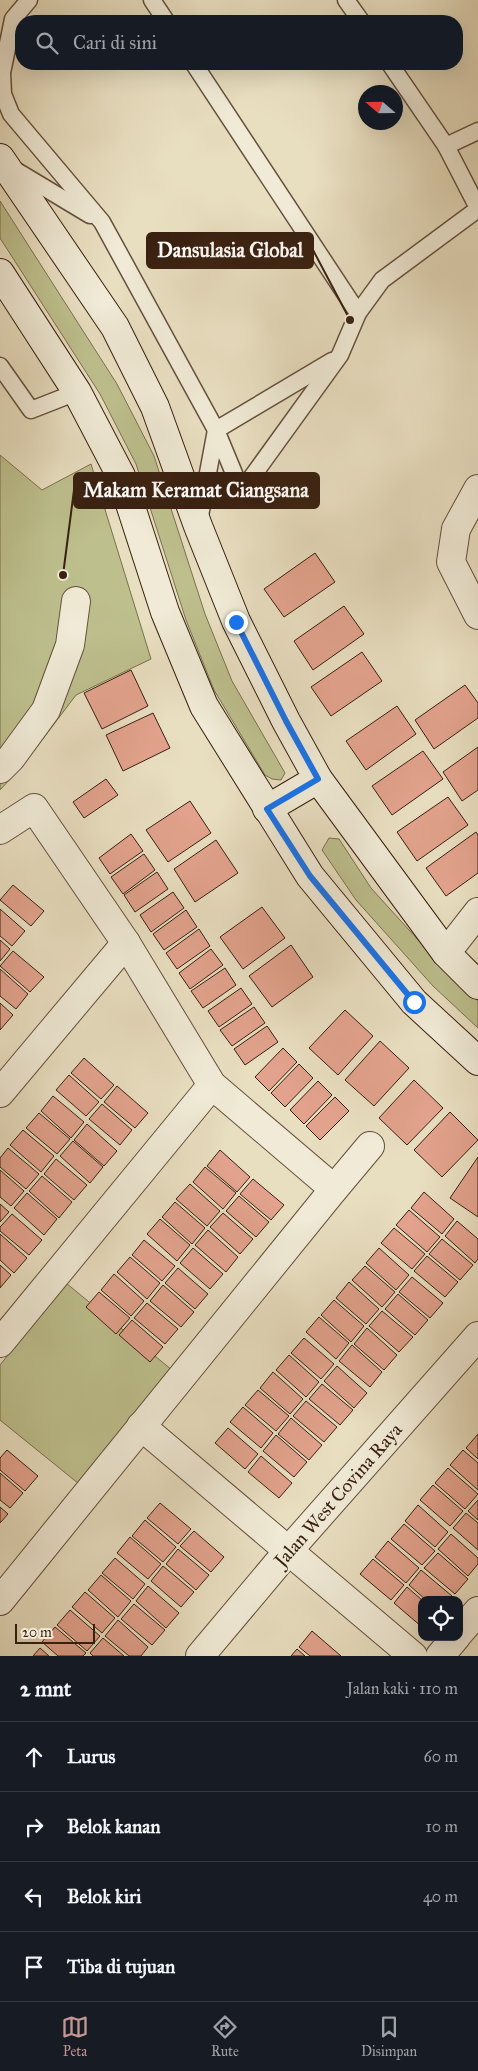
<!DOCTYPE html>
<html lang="id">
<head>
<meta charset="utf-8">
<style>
	body { margin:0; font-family:"IM FELL Great Primer",serif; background:#20242c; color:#f1f3f6 }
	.controls { position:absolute; right:15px; bottom:15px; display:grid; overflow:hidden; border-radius:10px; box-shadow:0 5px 20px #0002 }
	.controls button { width:45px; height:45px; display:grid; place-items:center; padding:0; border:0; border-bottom:1px solid #363941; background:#171b24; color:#f1f3f6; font:25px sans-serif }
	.compass { position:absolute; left:358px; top:85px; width:45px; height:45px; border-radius:50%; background:#171b24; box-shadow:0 5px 20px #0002; rotate:290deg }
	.scale { position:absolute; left:15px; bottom:12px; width:80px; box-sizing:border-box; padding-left:5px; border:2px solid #392010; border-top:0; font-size:14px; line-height:18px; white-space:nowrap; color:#392010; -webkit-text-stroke:4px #f0ead6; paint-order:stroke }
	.stop { position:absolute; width:15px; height:15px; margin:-11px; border:4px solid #1a73e8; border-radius:50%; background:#fff }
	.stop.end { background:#1a73e8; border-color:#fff; box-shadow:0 1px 5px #0008 }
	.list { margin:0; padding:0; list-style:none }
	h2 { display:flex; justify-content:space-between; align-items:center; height:65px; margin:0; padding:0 20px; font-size:21px }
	h2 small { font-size:16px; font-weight:400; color:#9ea1a6 }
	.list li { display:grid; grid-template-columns:32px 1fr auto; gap:15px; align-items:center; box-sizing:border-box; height:70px; padding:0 20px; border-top:1px solid #363941 }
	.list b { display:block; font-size:19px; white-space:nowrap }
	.list em { font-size:16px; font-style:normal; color:#9ea1a6 }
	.icon { flex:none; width:28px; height:28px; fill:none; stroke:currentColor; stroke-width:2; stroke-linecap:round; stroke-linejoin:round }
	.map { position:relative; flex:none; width:478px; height:1656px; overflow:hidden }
	.search { position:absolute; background:#171b24; box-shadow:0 5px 20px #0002; left:15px; right:15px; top:15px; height:55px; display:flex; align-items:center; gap:12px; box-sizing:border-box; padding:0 18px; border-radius:20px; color:#9ea1a6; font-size:19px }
	.sheet { height:345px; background:#171b24 }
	nav { display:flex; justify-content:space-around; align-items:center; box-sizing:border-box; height:70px; border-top:1px solid #363941; background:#171b24; font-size:14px; color:#9ea1a6 }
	nav a { display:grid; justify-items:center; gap:2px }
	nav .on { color:#c59692 }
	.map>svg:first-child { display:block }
	.green { fill:#bdbf8d; stroke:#7b704e }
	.building { fill:#e2a28d; stroke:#392010 }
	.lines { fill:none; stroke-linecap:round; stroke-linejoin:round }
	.lane-casing { stroke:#65503c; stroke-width:19 }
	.street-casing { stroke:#65503c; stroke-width:30 }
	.secondary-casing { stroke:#392010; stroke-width:30 }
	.lane { stroke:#f0ead6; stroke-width:16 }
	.street { stroke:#f0ead6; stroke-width:28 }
	.secondary { stroke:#f0ead6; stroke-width:28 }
	.route { stroke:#1a73e8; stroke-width:6 }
	.labels { text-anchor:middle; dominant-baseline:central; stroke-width:4.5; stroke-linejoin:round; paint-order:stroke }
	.street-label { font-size:19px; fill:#392010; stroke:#f0ead6 }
	.leader { fill:none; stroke:#392010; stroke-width:2 }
	.callout-dot { fill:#392010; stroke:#f0ead6; stroke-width:2 }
	.callout { fill:#392010; stroke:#392010; stroke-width:2 }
	.callout-label { font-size:20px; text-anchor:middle; font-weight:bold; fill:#fff }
</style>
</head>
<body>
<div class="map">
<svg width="478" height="1656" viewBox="0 0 478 1656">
	<rect width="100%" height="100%" fill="#e8dec0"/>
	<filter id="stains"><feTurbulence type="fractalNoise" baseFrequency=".004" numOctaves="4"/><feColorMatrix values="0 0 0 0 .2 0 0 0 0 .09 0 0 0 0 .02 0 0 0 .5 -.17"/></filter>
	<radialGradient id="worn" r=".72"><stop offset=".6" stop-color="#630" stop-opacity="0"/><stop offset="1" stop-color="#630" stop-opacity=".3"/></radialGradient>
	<g class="green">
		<polygon points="0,201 117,384 154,456 205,614 232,681 285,773 281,780 272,779 265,775 214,690 186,620 136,464 100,394 0,238"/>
		<polygon points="0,455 42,490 91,464 151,659 76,695 23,765 0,790"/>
		<polygon points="329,838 339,839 371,888 447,972 478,1001 478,1028 433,986 356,900 322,850"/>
		<polygon points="66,1283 172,1370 79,1484 0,1420 0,1365"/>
	</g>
	<g class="building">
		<polygon points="315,553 335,582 284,617 264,589"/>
		<polygon points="344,606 364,634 313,670 294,641"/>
		<polygon points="362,652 382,681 331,716 311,687"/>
		<polygon points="131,670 148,706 102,729 84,693"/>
		<polygon points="465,685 478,703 478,718 434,749 415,720"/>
		<polygon points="397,706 416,734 366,770 346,741"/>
		<polygon points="153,713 170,748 123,771 106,735"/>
		<polygon points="478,747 478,790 462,801 443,772"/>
		<polygon points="423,751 443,779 392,815 372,786"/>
		<polygon points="106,779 118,795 84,818 73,802"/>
		<polygon points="448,797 468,825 417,861 397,832"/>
		<polygon points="190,801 211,833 168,862 146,830"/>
		<polygon points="476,832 478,835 478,873 446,896 426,868"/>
		<polygon points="131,834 143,851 110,874 99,858"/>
		<polygon points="216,840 238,873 195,902 174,869"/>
		<polygon points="144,854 155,870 123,894 111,877"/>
		<polygon points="157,872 168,889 135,912 124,895"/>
		<polygon points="13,885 44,911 31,926 0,900"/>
		<polygon points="173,892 184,908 151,932 140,915"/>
		<polygon points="262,907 285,938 243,969 220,937"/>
		<polygon points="0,909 25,931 12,946 0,936"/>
		<polygon points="186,910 197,927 164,950 153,934"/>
		<polygon points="199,929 210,946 177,969 166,953"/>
		<polygon points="0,940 10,949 0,961"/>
		<polygon points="291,945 313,977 272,1007 249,976"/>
		<polygon points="211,949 223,965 190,989 179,973"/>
		<polygon points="13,951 44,977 30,992 0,966"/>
		<polygon points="225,968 236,985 203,1008 191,991"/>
		<polygon points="0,969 28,994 16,1009 0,996"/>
		<polygon points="241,988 252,1004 219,1027 208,1011"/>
		<polygon points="0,1003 13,1015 0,1030"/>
		<polygon points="254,1007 265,1023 232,1046 220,1030"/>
		<polygon points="345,1010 373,1036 338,1075 309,1048"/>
		<polygon points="267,1026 278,1042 245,1065 234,1049"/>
		<polygon points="380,1041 409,1068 374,1106 345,1080"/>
		<polygon points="283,1048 297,1062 269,1091 255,1077"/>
		<polygon points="84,1058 114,1085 101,1099 71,1073"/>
		<polygon points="299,1064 313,1078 285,1107 271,1093"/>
		<polygon points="69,1075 99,1102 86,1116 56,1090"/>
		<polygon points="414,1080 443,1108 407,1145 379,1118"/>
		<polygon points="318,1081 332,1095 304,1124 290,1110"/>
		<polygon points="117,1086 148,1113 135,1128 104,1102"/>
		<polygon points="53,1096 84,1122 71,1138 41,1111"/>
		<polygon points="335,1097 349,1111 320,1140 306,1126"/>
		<polygon points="102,1104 132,1130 120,1145 89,1119"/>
		<polygon points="450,1112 478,1140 442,1177 414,1150"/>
		<polygon points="39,1113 70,1139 57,1154 26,1128"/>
		<polygon points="87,1124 117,1151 104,1166 74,1140"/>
		<polygon points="23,1130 54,1156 41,1172 10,1145"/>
		<polygon points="73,1141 103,1167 90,1183 60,1156"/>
		<polygon points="8,1148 39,1174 26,1189 0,1167 0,1158"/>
		<polygon points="220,1150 250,1177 237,1192 207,1166"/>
		<polygon points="478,1157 478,1217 450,1198"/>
		<polygon points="56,1159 87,1185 74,1200 44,1174"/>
		<polygon points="205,1167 236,1193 223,1209 193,1182"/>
		<polygon points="0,1170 24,1191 11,1206 0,1197"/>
		<polygon points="42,1176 72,1202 59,1218 29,1191"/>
		<polygon points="253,1179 284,1205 271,1220 240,1194"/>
		<polygon points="190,1184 220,1211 207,1226 176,1199"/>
		<polygon points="424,1192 454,1219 442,1234 411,1208"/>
		<polygon points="27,1193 57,1219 44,1235 14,1208"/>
		<polygon points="239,1196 269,1222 256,1237 226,1211"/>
		<polygon points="175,1202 205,1228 192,1244 162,1217"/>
		<polygon points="0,1204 9,1212 0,1222"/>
		<polygon points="409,1210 440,1237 427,1252 396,1225"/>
		<polygon points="223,1213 253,1239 240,1254 210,1227"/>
		<polygon points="12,1214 42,1240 29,1255 0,1231 0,1227"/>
		<polygon points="160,1219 190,1245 177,1261 147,1234"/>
		<polygon points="457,1221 478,1239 478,1259 475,1263 445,1236"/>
		<polygon points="394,1228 425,1254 412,1269 381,1243"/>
		<polygon points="208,1230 238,1257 226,1272 195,1245"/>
		<polygon points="0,1234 27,1258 14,1273 0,1260"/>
		<polygon points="442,1239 473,1265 460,1280 429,1254"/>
		<polygon points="144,1240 175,1266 162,1281 132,1255"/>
		<polygon points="193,1248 223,1274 210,1289 180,1263"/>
		<polygon points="379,1248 409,1275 396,1290 366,1263"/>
		<polygon points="427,1256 458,1282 445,1297 414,1271"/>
		<polygon points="130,1257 160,1283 147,1299 117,1272"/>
		<polygon points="0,1265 11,1275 0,1288"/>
		<polygon points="365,1266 395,1292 382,1307 352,1280"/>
		<polygon points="178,1268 208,1294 195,1309 165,1283"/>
		<polygon points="114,1274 144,1301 131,1316 101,1290"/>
		<polygon points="412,1277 443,1303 430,1318 399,1292"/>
		<polygon points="349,1282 379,1309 366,1324 336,1298"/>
		<polygon points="163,1285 194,1312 181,1327 150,1301"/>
		<polygon points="99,1292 130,1318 116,1334 86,1307"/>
		<polygon points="398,1294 428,1320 415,1335 385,1309"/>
		<polygon points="334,1300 364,1326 351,1342 321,1315"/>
		<polygon points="147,1303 178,1329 165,1344 134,1318"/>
		<polygon points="382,1311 413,1337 399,1352 369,1326"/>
		<polygon points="319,1317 349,1343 336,1359 306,1332"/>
		<polygon points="132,1320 163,1347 150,1362 119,1335"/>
		<polygon points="367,1328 397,1355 384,1370 354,1344"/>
		<polygon points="304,1338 334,1364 321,1379 291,1353"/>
		<polygon points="352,1345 382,1372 370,1387 339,1361"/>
		<polygon points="289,1355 319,1382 306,1397 276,1370"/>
		<polygon points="337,1366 367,1393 354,1408 324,1381"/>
		<polygon points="273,1372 303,1399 290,1414 260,1388"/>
		<polygon points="322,1384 353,1410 340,1425 309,1399"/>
		<polygon points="258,1390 289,1416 276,1431 245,1405"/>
		<polygon points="306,1401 337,1427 324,1442 293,1416"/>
		<polygon points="243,1407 273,1433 261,1448 230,1422"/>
		<polygon points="291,1418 322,1445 309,1460 278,1434"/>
		<polygon points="228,1428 258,1454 245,1469 215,1443"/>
		<polygon points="478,1434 478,1459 466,1448"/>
		<polygon points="276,1435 307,1462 294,1477 263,1451"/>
		<polygon points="7,1450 38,1476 25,1491 0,1470 0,1458"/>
		<polygon points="463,1450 478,1463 478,1490 450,1465"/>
		<polygon points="261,1456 292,1483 279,1498 248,1472"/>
		<polygon points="448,1468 478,1494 465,1509 435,1483"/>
		<polygon points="0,1473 23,1493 10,1508 0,1500"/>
		<polygon points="433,1485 463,1511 450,1526 420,1500"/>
		<polygon points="478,1500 478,1520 468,1511"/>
		<polygon points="160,1503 191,1529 178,1544 147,1518"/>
		<polygon points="418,1505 448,1532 435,1547 405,1521"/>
		<polygon points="0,1507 8,1514 0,1523"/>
		<polygon points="466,1513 478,1523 478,1550 453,1528"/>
		<polygon points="145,1520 176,1547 163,1562 132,1536"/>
		<polygon points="404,1524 435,1551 422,1565 391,1539"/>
		<polygon points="194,1531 224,1557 211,1572 180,1546"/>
		<polygon points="451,1534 478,1558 478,1564 468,1576 438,1549"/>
		<polygon points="130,1537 161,1564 148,1579 117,1553"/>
		<polygon points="388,1541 419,1568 406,1583 375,1557"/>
		<polygon points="178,1549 209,1575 196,1590 166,1564"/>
		<polygon points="438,1553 468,1579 455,1594 424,1568"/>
		<polygon points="115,1558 145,1584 133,1599 102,1573"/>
		<polygon points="373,1559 404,1585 391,1600 360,1574"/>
		<polygon points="163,1566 194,1592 181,1607 151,1581"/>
		<polygon points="421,1570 452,1596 449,1600 426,1600 409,1585"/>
		<polygon points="101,1575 131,1601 118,1617 88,1590"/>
		<polygon points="148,1586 179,1613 166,1628 136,1601"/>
		<polygon points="407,1587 422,1600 422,1627 394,1603"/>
		<polygon points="85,1592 115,1618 102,1633 72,1607"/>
		<polygon points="134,1604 165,1630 152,1645 121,1619"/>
		<polygon points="70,1610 100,1636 87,1651 57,1625"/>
		<polygon points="118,1620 148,1647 141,1656 129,1656 105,1636"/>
		<polygon points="55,1627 86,1653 83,1656 58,1656 42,1642"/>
		<polygon points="312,1631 341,1656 310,1656 299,1647"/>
		<polygon points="103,1638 124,1656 93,1656 90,1653"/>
		<polygon points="40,1648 49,1656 33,1656"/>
		<polygon points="297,1649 305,1656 291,1656"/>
	</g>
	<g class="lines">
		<g class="lane-casing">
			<g id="lane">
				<polyline points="29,0 13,19 2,73 3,94 11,114 102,222 216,430 238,483 243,485 249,481 340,355 358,313 382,280 478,209"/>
				<polyline points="152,0 166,21"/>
				<polyline points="346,0 361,21"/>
				<polyline points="194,64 358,313"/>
				<polyline points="390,64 446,146 478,208"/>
				<polyline points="446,146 478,131"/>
				<polyline points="15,170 90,215"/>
				<polyline points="0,366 31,410 77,392"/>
				<polyline points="199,521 216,430 332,361"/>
			</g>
		</g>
		<g class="street-casing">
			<g id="street">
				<polyline points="478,489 456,529 451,562 478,615"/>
				<polyline points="0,769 11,758 46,710 70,645 76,601"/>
				<polyline points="0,830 34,808 126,943 212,1085 334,1189 0,1601"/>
				<polyline points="446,953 478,912"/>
				<polyline points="0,1093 126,943"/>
				<polyline points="334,1189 370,1146"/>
				<polyline points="0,1343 212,1085"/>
				<polyline points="141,1426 413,1656"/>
				<polyline points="459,1633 478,1611"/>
				<polyline points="200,1656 289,1550 478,1336"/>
				<polyline points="440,1656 456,1637"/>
			</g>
		</g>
		<g class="secondary-casing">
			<g id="secondary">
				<polyline points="0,158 115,327 155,407 198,526 236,621 286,721 318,779 446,953 478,985"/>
				<polyline points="0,273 77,392 121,476 165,612 204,706 310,876 414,1002 478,1061"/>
				<polyline points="267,809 318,779"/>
			</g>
		</g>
		<use href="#lane" class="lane"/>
		<use href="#street" class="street"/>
		<use href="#secondary" class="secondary"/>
	</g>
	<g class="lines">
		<polyline class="route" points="236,622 286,721 318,779 267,809 310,876 414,1002"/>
	</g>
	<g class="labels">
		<g class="street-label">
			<text transform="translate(338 1495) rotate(-49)">Jalan West Covina Raya</text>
		</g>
	</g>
	<path class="leader" d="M350 320L313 250M63 575L74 490"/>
	<g class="callout-dot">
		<circle cx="350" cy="320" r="5"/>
		<circle cx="63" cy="575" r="5"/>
	</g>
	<g class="callout">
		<rect x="147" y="233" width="166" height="35" rx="5"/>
		<rect x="74" y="473" width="245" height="35" rx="5"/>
	</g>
	<g class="callout-label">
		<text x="230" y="257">Dansulasia Global</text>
		<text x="196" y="497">Makam Keramat Ciangsana</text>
	</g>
	<rect width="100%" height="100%" filter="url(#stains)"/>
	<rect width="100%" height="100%" fill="url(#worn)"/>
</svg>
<div class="controls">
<button><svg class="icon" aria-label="locate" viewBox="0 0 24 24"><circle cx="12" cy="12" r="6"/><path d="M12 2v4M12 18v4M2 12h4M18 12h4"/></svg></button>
</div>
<svg class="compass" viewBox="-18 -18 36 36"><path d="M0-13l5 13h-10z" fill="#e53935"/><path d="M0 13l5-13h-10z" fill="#9ea1a6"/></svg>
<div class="scale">20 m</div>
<div class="stop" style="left:414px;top:1002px"></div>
<div class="stop end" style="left:236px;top:622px"></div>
<div class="search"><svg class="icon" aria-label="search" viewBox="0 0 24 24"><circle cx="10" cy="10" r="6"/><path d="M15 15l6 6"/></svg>Cari di sini</div>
</div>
<section class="sheet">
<h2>2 mnt<small>Jalan kaki · 110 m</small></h2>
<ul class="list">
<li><svg class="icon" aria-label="ahead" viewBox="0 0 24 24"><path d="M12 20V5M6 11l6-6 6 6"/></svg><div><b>Lurus</b></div><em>60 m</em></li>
<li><svg class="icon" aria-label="right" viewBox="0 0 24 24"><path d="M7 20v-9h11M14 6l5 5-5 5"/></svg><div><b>Belok kanan</b></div><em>10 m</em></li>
<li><svg class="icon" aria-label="left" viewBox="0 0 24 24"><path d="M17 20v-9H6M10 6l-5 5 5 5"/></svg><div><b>Belok kiri</b></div><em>40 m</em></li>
<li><svg class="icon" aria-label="arrive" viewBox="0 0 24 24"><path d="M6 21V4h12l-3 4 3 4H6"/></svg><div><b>Tiba di tujuan</b></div></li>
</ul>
</section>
<nav>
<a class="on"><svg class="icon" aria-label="map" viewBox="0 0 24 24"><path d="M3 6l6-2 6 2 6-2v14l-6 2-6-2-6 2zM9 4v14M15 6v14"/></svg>Peta</a>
<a><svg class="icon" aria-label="directions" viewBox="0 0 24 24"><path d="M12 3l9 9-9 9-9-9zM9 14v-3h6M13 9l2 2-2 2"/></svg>Rute</a>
<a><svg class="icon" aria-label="saved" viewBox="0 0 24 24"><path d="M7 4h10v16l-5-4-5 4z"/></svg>Disimpan</a>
</nav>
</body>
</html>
